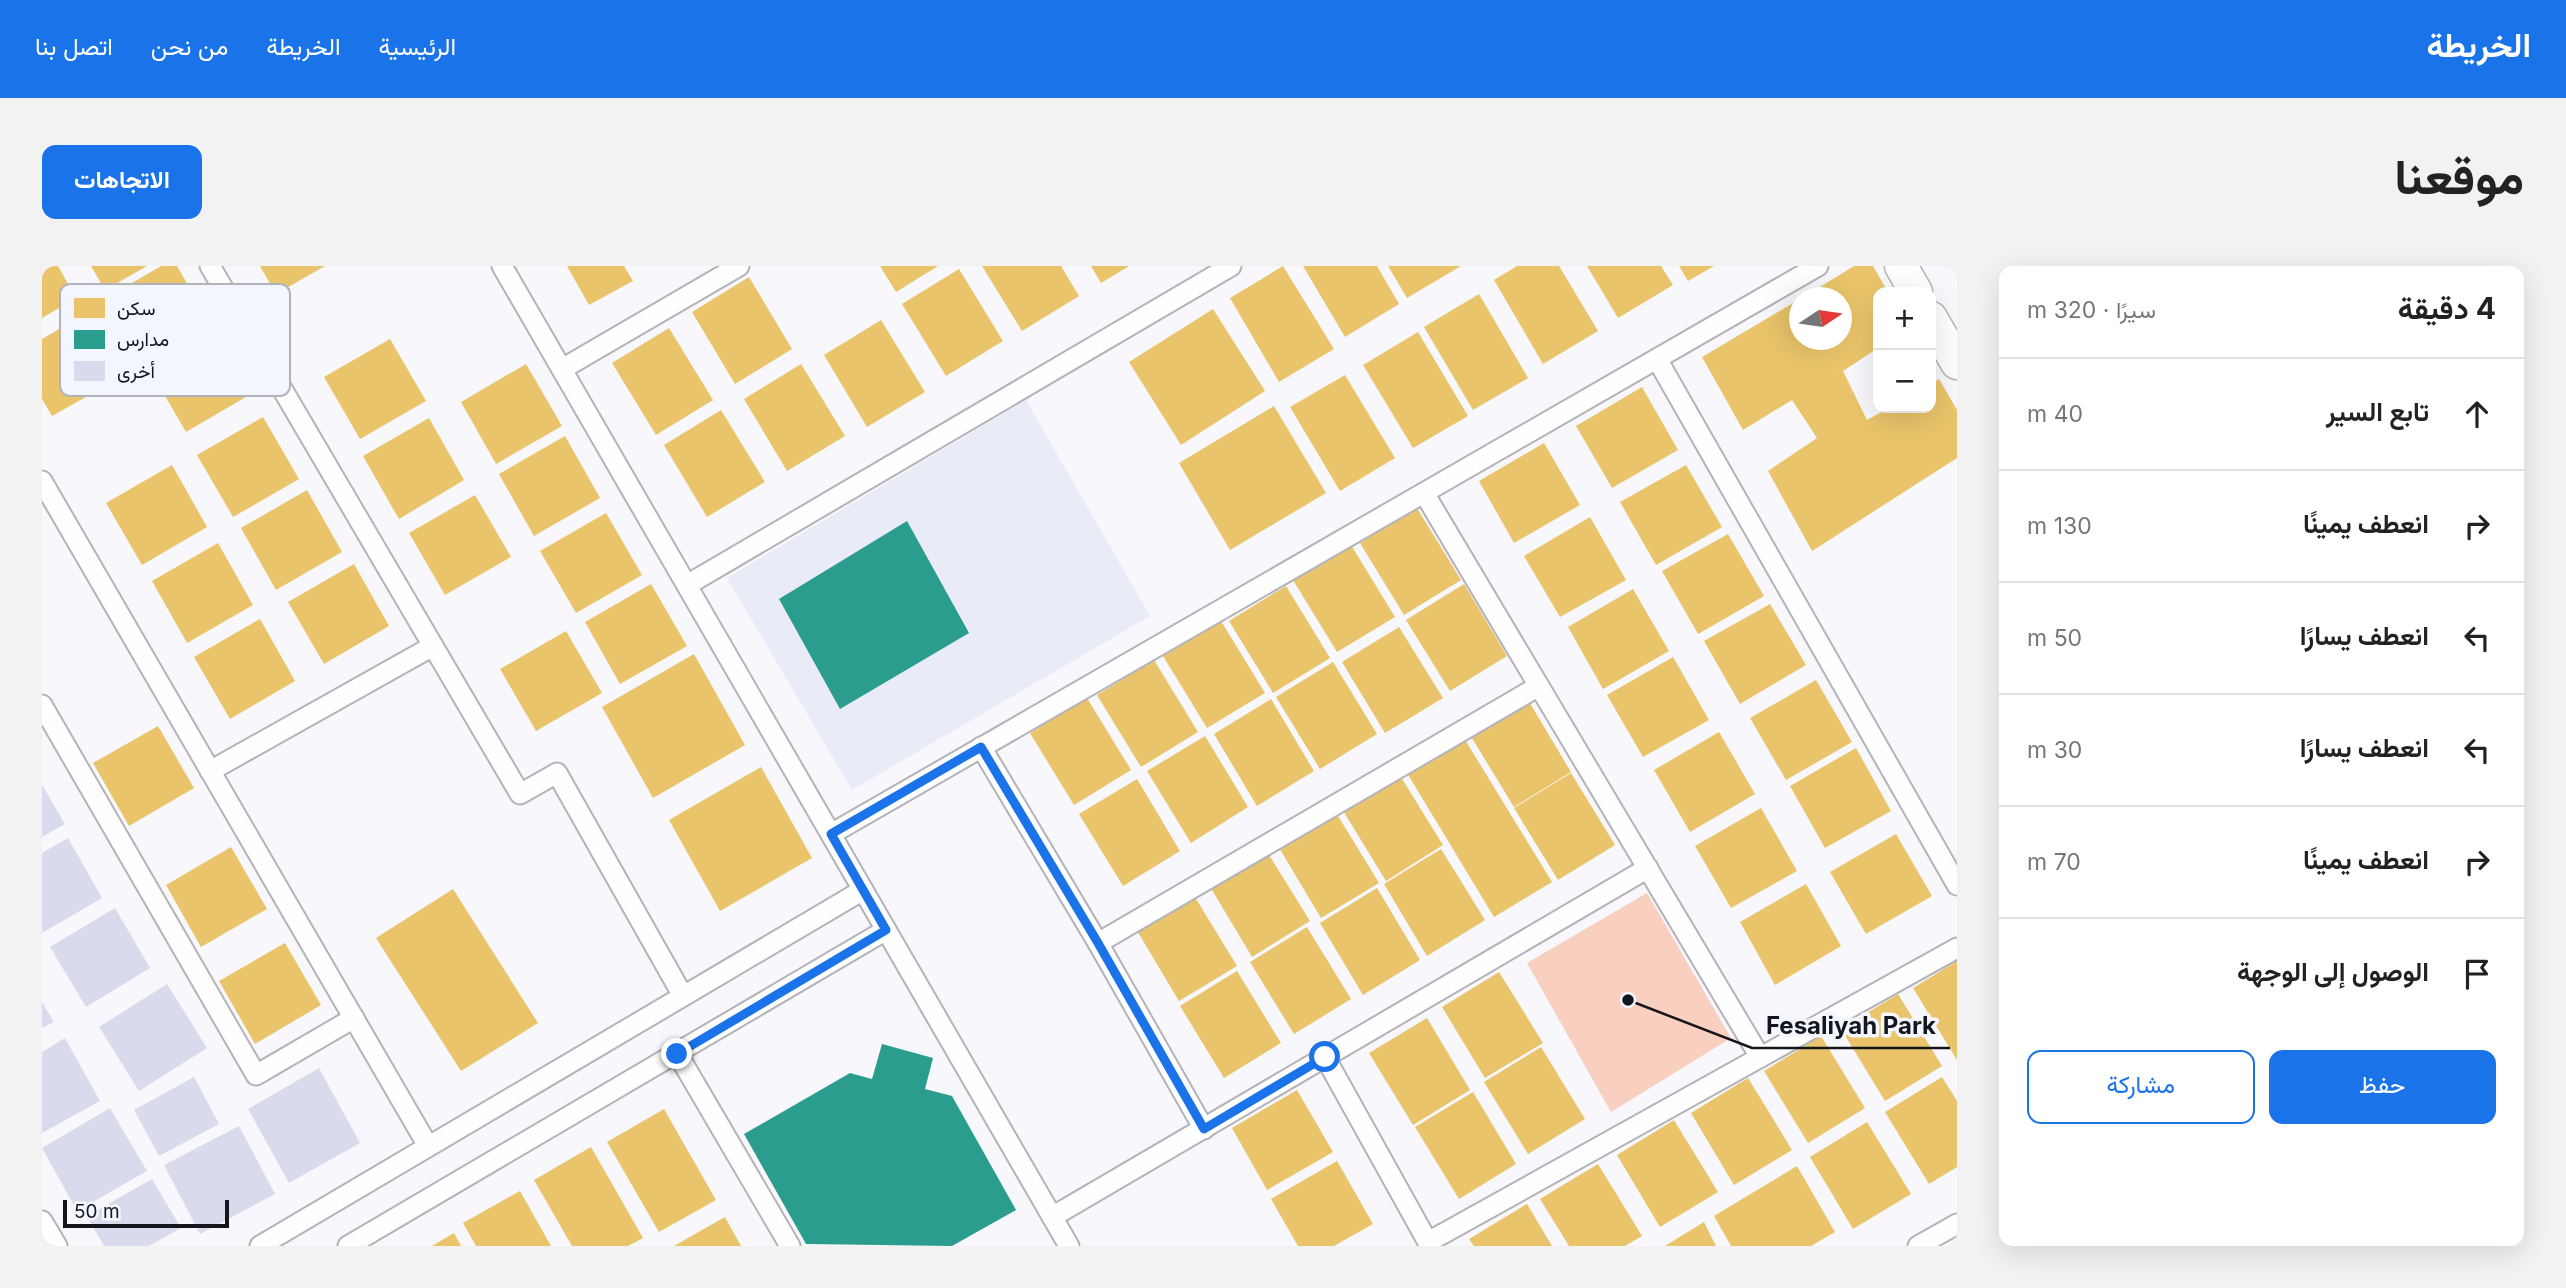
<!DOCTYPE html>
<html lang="ar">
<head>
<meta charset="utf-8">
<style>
	body { margin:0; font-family:Inter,Vazirmatn,sans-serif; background:#f2f2f2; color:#222; direction:rtl }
	.controls { position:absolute; right:21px; top:21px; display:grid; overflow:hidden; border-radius:14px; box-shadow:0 7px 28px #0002 }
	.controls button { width:63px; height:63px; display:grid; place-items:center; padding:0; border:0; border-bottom:2px solid #e0e0e0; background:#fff; color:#222; font:35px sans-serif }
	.compass { position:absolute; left:1747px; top:21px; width:63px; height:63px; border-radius:50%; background:#fff; box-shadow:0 7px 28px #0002; rotate:77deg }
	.scale { position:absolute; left:21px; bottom:18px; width:166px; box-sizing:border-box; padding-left:7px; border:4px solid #15161b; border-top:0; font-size:19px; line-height:24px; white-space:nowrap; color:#15161b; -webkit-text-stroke:5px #f4f6ff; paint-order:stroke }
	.stop { position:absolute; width:21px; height:21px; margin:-16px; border:5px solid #1a73e8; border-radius:50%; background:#fff }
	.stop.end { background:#1a73e8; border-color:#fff; box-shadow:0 2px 7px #0008 }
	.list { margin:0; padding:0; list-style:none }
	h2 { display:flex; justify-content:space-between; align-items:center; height:91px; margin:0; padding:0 28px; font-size:30px }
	h2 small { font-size:23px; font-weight:400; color:#767676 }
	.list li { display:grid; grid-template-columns:46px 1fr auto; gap:21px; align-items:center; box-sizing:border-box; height:112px; padding:0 28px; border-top:2px solid #e0e0e0 }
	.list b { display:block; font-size:26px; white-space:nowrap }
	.list em { font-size:23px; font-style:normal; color:#767676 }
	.actions { display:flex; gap:14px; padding:21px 28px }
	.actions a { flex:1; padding:16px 0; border:2px solid #1a73e8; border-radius:14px; text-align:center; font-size:24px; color:#1a73e8 }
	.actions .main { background:#1a73e8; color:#fff }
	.icon { flex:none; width:38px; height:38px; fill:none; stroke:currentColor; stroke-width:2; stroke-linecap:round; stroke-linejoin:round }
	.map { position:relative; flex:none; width:1915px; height:980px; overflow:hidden; direction:ltr; border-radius:14px }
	header { display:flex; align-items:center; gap:42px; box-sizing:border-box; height:98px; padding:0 35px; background:#1a73e8; color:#fff }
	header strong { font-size:33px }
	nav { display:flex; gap:38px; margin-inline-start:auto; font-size:24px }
	.intro { display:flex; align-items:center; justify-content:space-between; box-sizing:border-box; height:168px; padding:0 42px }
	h1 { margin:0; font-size:49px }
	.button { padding:18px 32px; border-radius:14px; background:#1a73e8; color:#fff; font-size:24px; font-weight:700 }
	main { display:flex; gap:42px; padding:0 42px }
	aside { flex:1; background:#fff; border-radius:14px; box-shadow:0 7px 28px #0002 }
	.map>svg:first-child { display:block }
	.built { fill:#e9ebf7 }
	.green { fill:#f9cfbf }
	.homes { fill:#e9c46a }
	.schools { fill:#2a9d8f }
	.building { fill:#d9dbec }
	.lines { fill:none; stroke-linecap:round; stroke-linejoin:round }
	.minor-casing { stroke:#b3b3b8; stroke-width:23 }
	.primary-casing { stroke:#b3b3b8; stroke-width:35 }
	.minor { stroke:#fefeff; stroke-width:19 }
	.primary { stroke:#fefeff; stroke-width:32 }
	.route { stroke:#1a73e8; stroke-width:9 }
	.key { fill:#f4f6ff; stroke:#b1b3bb; stroke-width:2 }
	.key-label { font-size:19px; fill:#15161b }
	.leader { fill:none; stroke:#15161b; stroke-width:2.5 }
	.callout-dot { fill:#15161b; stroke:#f4f6ff; stroke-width:2.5 }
	.callout-label { font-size:24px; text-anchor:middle; font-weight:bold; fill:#15161b; stroke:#f4f6ff; stroke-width:7; stroke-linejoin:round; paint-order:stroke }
</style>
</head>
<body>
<header>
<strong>الخريطة</strong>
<nav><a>الرئيسية</a><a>الخريطة</a><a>من نحن</a><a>اتصل بنا</a></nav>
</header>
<div class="intro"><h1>موقعنا</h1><a class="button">الاتجاهات</a></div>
<main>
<aside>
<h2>4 دقيقة<small>سيرًا · 320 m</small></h2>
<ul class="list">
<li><svg class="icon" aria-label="ahead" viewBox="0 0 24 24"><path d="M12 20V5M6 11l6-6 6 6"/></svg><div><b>تابع السير</b></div><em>40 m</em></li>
<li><svg class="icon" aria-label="right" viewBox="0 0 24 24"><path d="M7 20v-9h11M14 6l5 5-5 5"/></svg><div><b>انعطف يمينًا</b></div><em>130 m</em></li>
<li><svg class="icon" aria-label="left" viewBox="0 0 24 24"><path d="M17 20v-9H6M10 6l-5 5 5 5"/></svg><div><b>انعطف يسارًا</b></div><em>50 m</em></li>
<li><svg class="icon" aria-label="left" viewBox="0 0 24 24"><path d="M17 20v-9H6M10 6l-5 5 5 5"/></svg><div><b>انعطف يسارًا</b></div><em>30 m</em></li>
<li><svg class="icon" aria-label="right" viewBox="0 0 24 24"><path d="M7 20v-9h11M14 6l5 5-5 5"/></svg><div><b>انعطف يمينًا</b></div><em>70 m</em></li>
<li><svg class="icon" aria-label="arrive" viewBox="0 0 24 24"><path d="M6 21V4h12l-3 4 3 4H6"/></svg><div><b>الوصول إلى الوجهة</b></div></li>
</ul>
<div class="actions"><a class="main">حفظ</a><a>مشاركة</a></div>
</aside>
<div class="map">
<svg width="1915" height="980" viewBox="0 0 1915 980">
	<rect width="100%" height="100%" fill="#f7f7fc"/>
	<polygon class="built" points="984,134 1108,350 810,524 685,312"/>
	<polygon class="green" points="1605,627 1689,772 1569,846 1485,697"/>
	<g class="homes">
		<polygon points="0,0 16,0 34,32 0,52"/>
		<polygon points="49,0 105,0 63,24"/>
		<polygon points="119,0 135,0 167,55 101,93 66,31"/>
		<polygon points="218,0 283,0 234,28"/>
		<polygon points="525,0 582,0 591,15 547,39"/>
		<polygon points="838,0 896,0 854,26"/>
		<polygon points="940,0 1019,0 1037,30 980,65"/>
		<polygon points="1049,0 1087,0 1059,17"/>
		<polygon points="1241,0 1292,83 1237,116 1188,32"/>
		<polygon points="1261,0 1335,0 1357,38 1303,71"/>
		<polygon points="1346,0 1419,0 1365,32"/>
		<polygon points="1475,0 1517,0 1556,65 1501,98 1452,14"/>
		<polygon points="1545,0 1619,0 1631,19 1576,52"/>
		<polygon points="1637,0 1672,0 1646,15"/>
		<polygon points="1812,0 1831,0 1846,26 1836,26 1836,82 1801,105 1825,154 1847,142 1889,142 1889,118 1897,113 1915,144 1915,192 1770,285 1726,205 1775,172 1750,134 1701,164 1660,91 1758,33 1758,74 1800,74 1800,32 1760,32"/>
		<polygon points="917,3 961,75 904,110 860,38"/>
		<polygon points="707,11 750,83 693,118 650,46"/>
		<polygon points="1437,28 1486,112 1431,144 1382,61"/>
		<polygon points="1171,43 1223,125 1139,179 1087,96"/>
		<polygon points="40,50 76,113 10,150 0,133 0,73"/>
		<polygon points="839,54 883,126 825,161 782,89"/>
		<polygon points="627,62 671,134 614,169 570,97"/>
		<polygon points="174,66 209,128 144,166 108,104"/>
		<polygon points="1376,66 1426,150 1371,182 1321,99"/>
		<polygon points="348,73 384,135 318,173 282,111"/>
		<polygon points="484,98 520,160 454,198 419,136"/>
		<polygon points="759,98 803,170 745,205 702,133"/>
		<polygon points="1303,109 1353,192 1298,225 1248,141"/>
		<polygon points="1600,121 1636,184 1570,222 1534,160"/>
		<polygon points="1232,140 1284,227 1188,284 1137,197"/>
		<polygon points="679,144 723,216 665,251 622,179"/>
		<polygon points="221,151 257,213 191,251 155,189"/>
		<polygon points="387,152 422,214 357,253 321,190"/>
		<polygon points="523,170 558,232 492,270 457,208"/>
		<polygon points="1502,177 1538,239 1472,277 1437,215"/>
		<polygon points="130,199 165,261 100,299 64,237"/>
		<polygon points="1644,199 1680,261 1614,299 1578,236"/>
		<polygon points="265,224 300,286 234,324 199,262"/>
		<polygon points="433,229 469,291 403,329 367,267"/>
		<polygon points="1375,242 1419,314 1362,349 1318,277"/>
		<polygon points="564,247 600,309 534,347 498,285"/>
		<polygon points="1548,251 1584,314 1518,351 1482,290"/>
		<polygon points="1686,268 1722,330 1656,368 1620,305"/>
		<polygon points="176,277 211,339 145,377 110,315"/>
		<polygon points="1309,279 1353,351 1295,386 1251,314"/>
		<polygon points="312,298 347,360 282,398 246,336"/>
		<polygon points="609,318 645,380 578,418 543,356"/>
		<polygon points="1422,318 1465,390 1408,425 1364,354"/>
		<polygon points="1244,320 1288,392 1231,427 1187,355"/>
		<polygon points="1591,323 1627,385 1561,423 1526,361"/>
		<polygon points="1728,338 1764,399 1698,438 1662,375"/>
		<polygon points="218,353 253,415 188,453 152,391"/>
		<polygon points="1179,355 1223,427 1165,462 1121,390"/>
		<polygon points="1357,361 1401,432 1343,467 1300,396"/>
		<polygon points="524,365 560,427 494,465 458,403"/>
		<polygon points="652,388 703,479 611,532 560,441"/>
		<polygon points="1631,391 1667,454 1601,491 1565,429"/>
		<polygon points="1112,394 1156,466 1099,501 1055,429"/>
		<polygon points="1291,396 1335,468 1278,503 1234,431"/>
		<polygon points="1774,414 1810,476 1744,514 1708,452"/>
		<polygon points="1045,432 1089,504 1032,539 988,467"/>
		<polygon points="1229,433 1272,505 1215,540 1172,468"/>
		<polygon points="1486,434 1529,506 1472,541 1428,469"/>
		<polygon points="116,460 152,522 87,560 51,497"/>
		<polygon points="1677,466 1713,528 1648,566 1612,504"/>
		<polygon points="1163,470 1206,541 1149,577 1105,505"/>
		<polygon points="1422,472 1510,616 1452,651 1365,507"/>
		<polygon points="1814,482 1849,545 1783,582 1748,520"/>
		<polygon points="719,501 770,592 678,645 627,554"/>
		<polygon points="1529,507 1573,579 1516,614 1472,542"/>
		<polygon points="1357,508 1401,579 1344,615 1300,543"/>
		<polygon points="1095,513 1138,585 1081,620 1037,548"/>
		<polygon points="1719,542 1755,605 1689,642 1653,580"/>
		<polygon points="1293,545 1337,617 1279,652 1236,580"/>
		<polygon points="1854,568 1890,630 1824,668 1788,606"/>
		<polygon points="189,581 225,643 159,681 124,619"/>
		<polygon points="1399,583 1443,654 1385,690 1342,618"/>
		<polygon points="1224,584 1268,655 1210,691 1167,619"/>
		<polygon points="1764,618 1799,680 1733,719 1698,656"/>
		<polygon points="1335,622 1378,694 1321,729 1278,657"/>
		<polygon points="411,623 496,757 419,805 334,672"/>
		<polygon points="1151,628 1195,700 1137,735 1094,663"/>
		<polygon points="1265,661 1309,733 1252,768 1208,696"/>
		<polygon points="243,677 279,739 213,778 177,715"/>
		<polygon points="1915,695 1915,794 1871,722"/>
		<polygon points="1195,705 1239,777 1182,812 1138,740"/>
		<polygon points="1457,706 1501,777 1443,812 1400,741"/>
		<polygon points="1856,728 1900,800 1843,835 1799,763"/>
		<polygon points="1385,752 1428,824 1371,859 1327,787"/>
		<polygon points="1779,770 1823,842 1766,877 1722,805"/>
		<polygon points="1499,781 1543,853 1486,888 1442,816"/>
		<polygon points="1900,811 1915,835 1915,901 1887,918 1843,846"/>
		<polygon points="1706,812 1750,884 1692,919 1649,847"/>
		<polygon points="1255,824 1291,886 1225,924 1190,862"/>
		<polygon points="1431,826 1474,898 1417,933 1373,861"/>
		<polygon points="622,843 674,934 617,966 565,876"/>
		<polygon points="1632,854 1676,926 1618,961 1575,889"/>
		<polygon points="1825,856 1869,928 1811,963 1768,891"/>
		<polygon points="549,881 601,972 586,980 530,980 492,914"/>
		<polygon points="1295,895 1331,958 1292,980 1256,980 1229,933"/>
		<polygon points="1556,898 1600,970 1583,980 1527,980 1498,933"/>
		<polygon points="1755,900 1793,966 1769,980 1689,980 1672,950"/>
		<polygon points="478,925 509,980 434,980 421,957"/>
		<polygon points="1485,938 1510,980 1432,980 1427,973"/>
		<polygon points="683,951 699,980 632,980"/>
		<polygon points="1662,956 1674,980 1623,980"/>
		<polygon points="412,967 419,980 390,980"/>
	</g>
	<g class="schools">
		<polygon points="865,255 927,367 798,443 737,333"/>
		<polygon points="840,778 891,792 883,823 910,830 974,944 910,980 764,978 702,868 808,807 830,813"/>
	</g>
	<g class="building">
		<polygon points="0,519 23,558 0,571"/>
		<polygon points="26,572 60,632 0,667 0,587"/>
		<polygon points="73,642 108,702 44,741 8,681"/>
		<polygon points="125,718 165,782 97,825 57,761"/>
		<polygon points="0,736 12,756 0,762"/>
		<polygon points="23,772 58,835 0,867 0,786"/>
		<polygon points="277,802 318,877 247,917 206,843"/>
		<polygon points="152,811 177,858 117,890 92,844"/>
		<polygon points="68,842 105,905 35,945 0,882"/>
		<polygon points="197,860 233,928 158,968 122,899"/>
		<polygon points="110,913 139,962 107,980 62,980 45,950"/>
	</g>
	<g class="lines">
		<g class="minor-casing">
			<g id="minor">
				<polyline points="168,0 478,528 515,507 641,730"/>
				<polyline points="460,0 1027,980"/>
				<polyline points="1615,93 1915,619"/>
				<polyline points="520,103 697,0"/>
				<polyline points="0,215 386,880"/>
				<polyline points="1382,227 1718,791"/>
				<polyline points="645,319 1189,0"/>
				<polyline points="0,439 214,809 312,752"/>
				<polyline points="939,481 1056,677 1162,863"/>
				<polyline points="168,505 391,380"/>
				<polyline points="789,568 1776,0"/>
				<polyline points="1056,677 1497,420"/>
				<polyline points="635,787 748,980"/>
				<polyline points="1283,791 1388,980"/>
				<polyline points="1010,951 1606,602"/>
				<polyline points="0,955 15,980"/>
				<polyline points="1386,976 1915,682"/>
				<polyline points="218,980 821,624"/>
				<polyline points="306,980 844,664"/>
				<polyline points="1876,980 1915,958"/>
			</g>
		</g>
		<g class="primary-casing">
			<g id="primary">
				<polyline points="1859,0 1874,26"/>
				<polyline points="1889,52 1915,97"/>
			</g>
		</g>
		<use href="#minor" class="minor"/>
		<use href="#primary" class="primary"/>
	</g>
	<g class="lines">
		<polyline class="route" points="635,788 844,664 789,568 939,481 1056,677 1162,863 1283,791"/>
	</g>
	<rect x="18" y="18" width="230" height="112" rx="10" class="key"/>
	<rect x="32" y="32" width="31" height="20" fill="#e9c46a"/>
	<rect x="32" y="64" width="31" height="19" fill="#2a9d8f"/>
	<rect x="32" y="95" width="31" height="20" fill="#d9dbec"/>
	<g class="key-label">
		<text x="75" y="49">سكن</text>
		<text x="75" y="80">مدارس</text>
		<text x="75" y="112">أخرى</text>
	</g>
	<path class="leader" d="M1586 734L1710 782H1908"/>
	<circle class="callout-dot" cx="1586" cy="734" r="7"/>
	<g class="callout-label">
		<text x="1809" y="768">Fesaliyah Park</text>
	</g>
</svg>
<div class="controls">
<button>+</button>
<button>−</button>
</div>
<svg class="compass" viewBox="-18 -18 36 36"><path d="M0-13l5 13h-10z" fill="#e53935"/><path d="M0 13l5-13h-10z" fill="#767676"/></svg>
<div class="scale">50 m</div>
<div class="stop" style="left:1283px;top:791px"></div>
<div class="stop end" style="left:635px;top:788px"></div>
</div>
</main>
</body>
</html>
